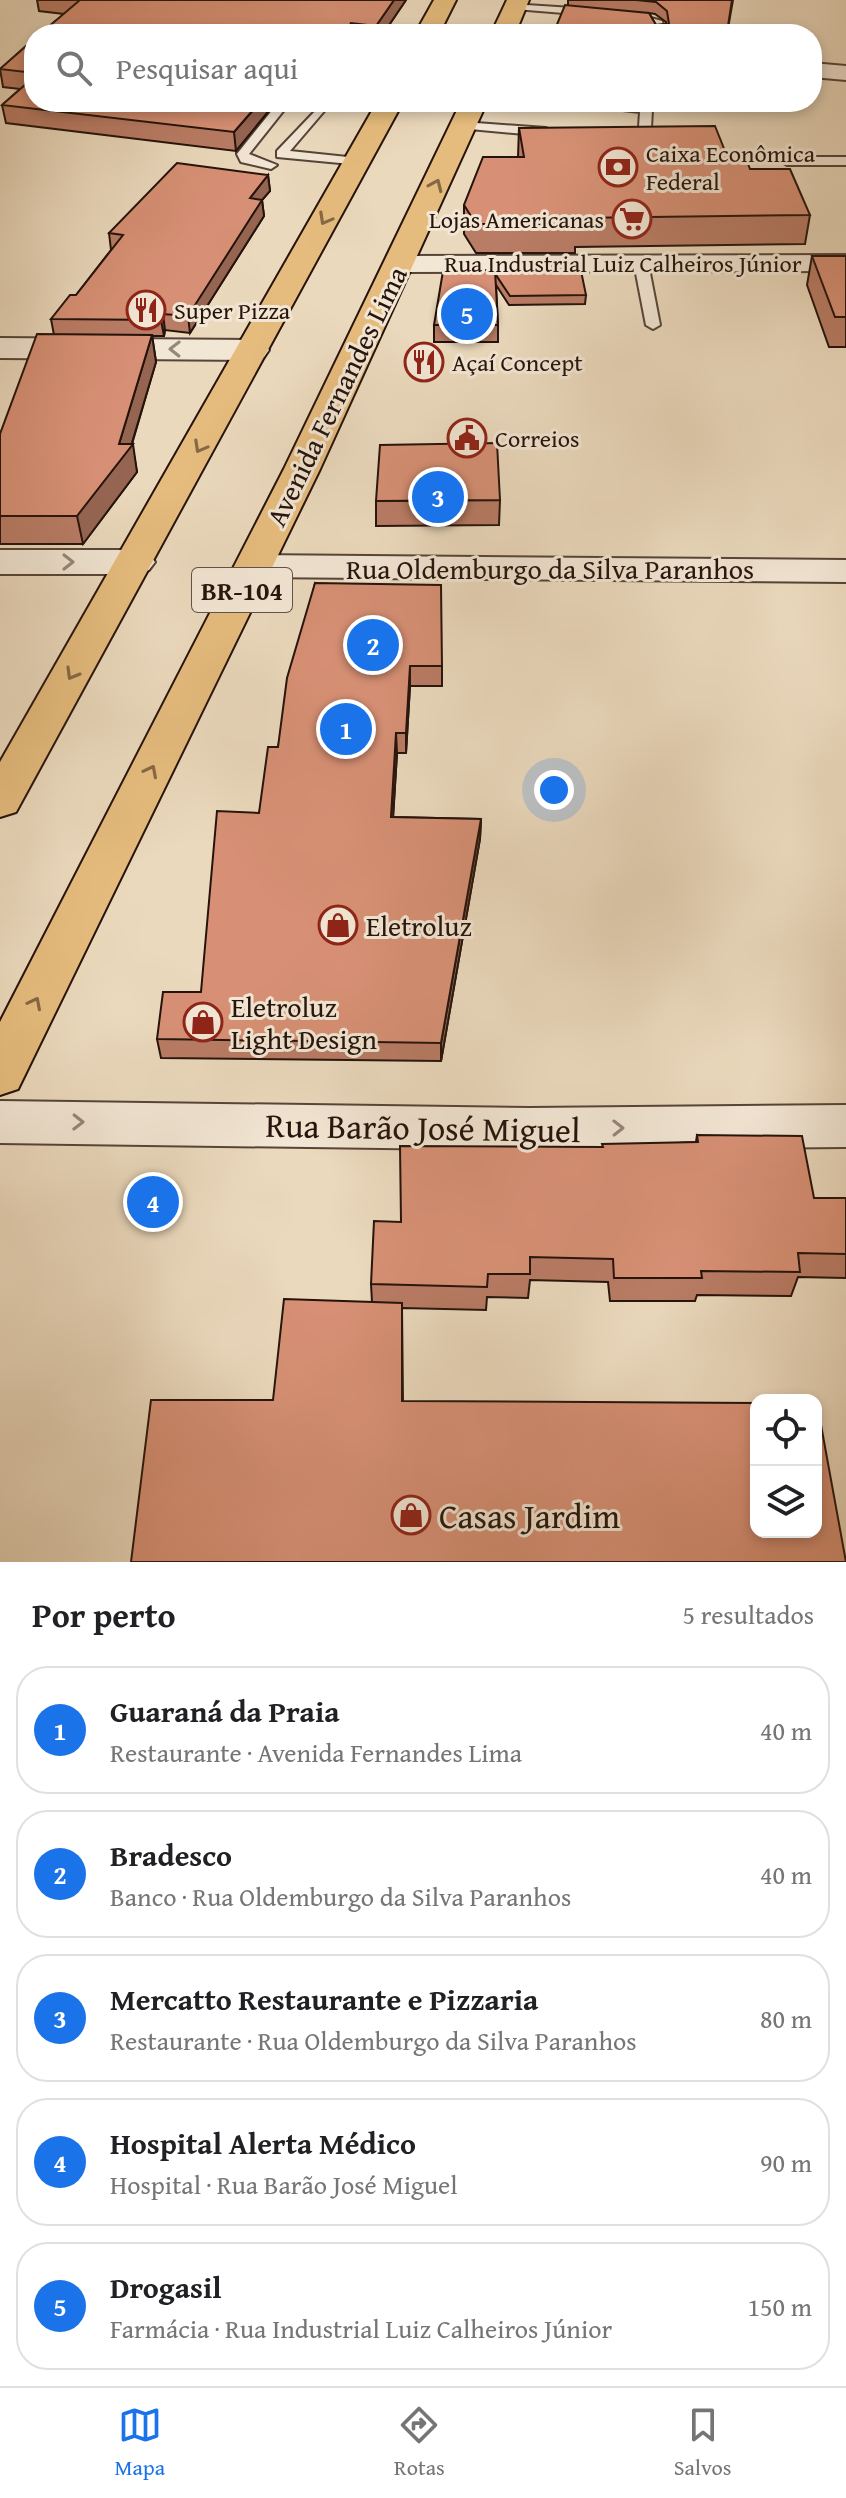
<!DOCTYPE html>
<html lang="pt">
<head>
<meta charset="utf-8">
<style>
	body { margin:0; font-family:"Gentium Book Plus",serif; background:#f2f2f2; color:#202124 }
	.controls { position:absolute; right:24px; bottom:24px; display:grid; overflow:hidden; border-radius:16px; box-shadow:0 4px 12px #0003 }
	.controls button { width:72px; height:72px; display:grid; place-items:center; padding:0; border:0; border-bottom:2px solid #e0e0e0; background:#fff; color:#202124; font:40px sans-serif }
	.you { position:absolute; left:554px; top:790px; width:28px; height:28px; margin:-20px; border:6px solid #fff; border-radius:50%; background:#1a73e8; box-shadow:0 0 0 12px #1a73e833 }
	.badge { display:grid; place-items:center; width:52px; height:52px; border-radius:50%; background:#1a73e8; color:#fff; font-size:26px; font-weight:700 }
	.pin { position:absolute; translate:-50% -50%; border:4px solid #fff; box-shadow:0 2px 8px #0006 }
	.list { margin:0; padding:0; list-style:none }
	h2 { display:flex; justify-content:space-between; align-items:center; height:104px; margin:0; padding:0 32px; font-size:34px }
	h2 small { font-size:26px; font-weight:400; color:#757577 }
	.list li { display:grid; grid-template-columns:52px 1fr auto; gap:24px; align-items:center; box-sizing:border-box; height:128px; margin:0 16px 16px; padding:0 16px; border:2px solid #e0e0e0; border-radius:32px }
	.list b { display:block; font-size:30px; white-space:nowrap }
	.list p { margin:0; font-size:26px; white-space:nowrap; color:#757577 }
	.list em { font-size:26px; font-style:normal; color:#757577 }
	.icon { flex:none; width:44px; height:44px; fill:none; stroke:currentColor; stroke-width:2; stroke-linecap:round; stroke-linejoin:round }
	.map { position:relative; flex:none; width:846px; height:1562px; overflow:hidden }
	.search { position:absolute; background:#fff; box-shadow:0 4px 12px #0003; left:24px; right:24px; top:24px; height:88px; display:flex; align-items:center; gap:20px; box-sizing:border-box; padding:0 28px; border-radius:32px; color:#757577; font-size:30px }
	.sheet { height:824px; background:#fff }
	nav { display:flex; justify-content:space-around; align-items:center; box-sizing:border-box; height:112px; border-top:2px solid #e0e0e0; background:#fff; font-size:22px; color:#757577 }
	nav a { display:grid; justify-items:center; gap:4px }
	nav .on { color:#1a73e8 }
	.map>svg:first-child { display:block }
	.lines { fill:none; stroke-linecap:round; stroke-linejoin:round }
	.service-casing { stroke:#564438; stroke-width:4 }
	.minor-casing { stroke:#564438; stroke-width:4 }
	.tertiary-casing { stroke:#564438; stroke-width:4 }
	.trunk-casing { stroke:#25130c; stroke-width:4 }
	.service { fill:#f2e6d4; fill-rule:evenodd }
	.minor { fill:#f2e6d4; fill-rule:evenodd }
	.tertiary { fill:#f2e6d4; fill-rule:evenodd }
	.trunk { fill:#e6bc7e; fill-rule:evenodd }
	.wall { fill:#b97c65; stroke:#25130c; stroke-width:2; fill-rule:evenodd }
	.shaded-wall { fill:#966552; stroke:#25130c; stroke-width:2 }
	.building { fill:#d79075; stroke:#25130c; stroke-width:2 }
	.oneway { stroke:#866845 }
	.oneway2 { stroke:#96877a }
	.labels { text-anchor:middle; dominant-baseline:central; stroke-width:6; stroke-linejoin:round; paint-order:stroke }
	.far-poi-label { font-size:24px; fill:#25130c; stroke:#f2e6d4; text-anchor:start }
	.far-street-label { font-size:24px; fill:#25130c; stroke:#f2e6d4 }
	.shield { fill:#f2e6d4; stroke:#625248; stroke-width:2 }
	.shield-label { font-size:26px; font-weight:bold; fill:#25130c }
	.street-label { font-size:28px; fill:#25130c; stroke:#f2e6d4 }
	.poi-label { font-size:28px; fill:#25130c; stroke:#f2e6d4; text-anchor:start }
	.near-street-label { font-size:34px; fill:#25130c; stroke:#f2e6d4 }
	.near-poi-label { font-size:34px; fill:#25130c; stroke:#f2e6d4; text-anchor:start }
</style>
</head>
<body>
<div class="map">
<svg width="846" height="1562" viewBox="0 0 846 1562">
	<rect width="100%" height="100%" fill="#ebd9bd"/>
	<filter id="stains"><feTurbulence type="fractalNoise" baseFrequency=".0025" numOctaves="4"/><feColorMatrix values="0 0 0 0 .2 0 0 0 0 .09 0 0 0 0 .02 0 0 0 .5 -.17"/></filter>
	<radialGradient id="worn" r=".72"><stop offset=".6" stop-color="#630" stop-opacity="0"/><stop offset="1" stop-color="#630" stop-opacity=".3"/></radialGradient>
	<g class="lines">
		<g class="service-casing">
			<g id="service">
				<polygon points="511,4 588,9 593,12 588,15 515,9 511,8"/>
				<polygon points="628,12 662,21 665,34 655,34 653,25 624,17 623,15"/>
				<polygon points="573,102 635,103 652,110 651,128 642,136 618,139 618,133 635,131 639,127 640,112 579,105"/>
				<polygon points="278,103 288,105 249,154 277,165 271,169 241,162 237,154"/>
				<polygon points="319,107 325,110 290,151 357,158 361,159 361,165 277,157 277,151"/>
				<polygon points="463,122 546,128 552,132 546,136 459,128 457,126"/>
				<polygon points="846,157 846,165 787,165 781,161 787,157"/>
				<polygon points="641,259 648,263 660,325 653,329 646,325 634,263"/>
			</g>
		</g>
		<g class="minor-casing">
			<g id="minor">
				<polygon points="812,63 846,66 846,80 812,77"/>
				<polygon points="846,255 846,271 401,272 392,270 388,264 392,258 401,256"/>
				<polygon points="254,555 846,560 846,582 254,577 242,574 237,566 242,558"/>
				<polygon points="0,1101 530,1108 846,1105 846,1147 530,1150 0,1143"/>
			</g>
		</g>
		<g class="tertiary-casing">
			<g id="tertiary">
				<polygon points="0,338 253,340 264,343 269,350 264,357 253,360 0,358"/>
				<polygon points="0,550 136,550 149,554 155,562 149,570 136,574 0,574"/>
			</g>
		</g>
		<g class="trunk-casing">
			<g id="trunk">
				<polygon points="434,0 456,0 439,34 415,34"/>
				<polygon points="507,0 529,0 515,34 491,34"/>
				<polygon points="377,102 403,102 22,801 16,812 0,817 0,762"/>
				<polygon points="461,102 487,102 320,469 18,1089 0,1095 0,1022 284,469"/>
			</g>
		</g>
		<use href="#service" class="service"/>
		<use href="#minor" class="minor"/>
		<use href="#tertiary" class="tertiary"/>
		<use href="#trunk" class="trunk"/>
	</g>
	<g class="wall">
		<polygon points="37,0 406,0 383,34 40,34 64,14 39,11"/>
		<path d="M568 0H733L727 34H553L568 5ZM649 13 655 14 666 22V24L656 25Z"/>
		<polygon points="34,39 34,102 276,102 236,151 6,123 2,105 20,89 3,87 0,69"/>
		<polygon points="642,102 675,102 674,104"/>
		<polygon points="519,128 727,156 750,169 810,215 805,244 575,247 575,253 476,253 464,234 464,205 518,157"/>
		<polygon points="268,175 270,191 262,200 264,216 190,333 165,330 164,336 152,336 156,362 132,444 137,472 83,544 0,544 0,434 54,335 51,319 76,295 111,250 109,233"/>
		<polygon points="812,256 846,256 846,347 829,347 807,285"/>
		<polygon points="490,266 586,295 585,304 509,305 496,285 498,325 498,342 434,342 434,325 490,270"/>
		<polygon points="500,500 499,525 376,526 376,501"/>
		<polygon points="315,583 442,666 442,686 410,686 406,753 397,753 393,817 481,819 480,839 441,1061 161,1058 157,1039 201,992 259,813 278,747"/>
		<polygon points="697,1135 814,1198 846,1198 846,1278 798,1277 791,1296 697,1295 695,1301 610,1301 608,1282 530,1280 528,1298 487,1297 486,1310 402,1308 403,1401 273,1400 372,1302 371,1284 401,1222 602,1147 696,1142"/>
	</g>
	<g class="shaded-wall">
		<polygon points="394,0 406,0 383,34 376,34 376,26"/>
		<polygon points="351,23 351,34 344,34"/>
		<polygon points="260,102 276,102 236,151 234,132"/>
		<polygon points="268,175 270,191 262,200 264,216 190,333 188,316 250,198"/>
		<polygon points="163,314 165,330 164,336 161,320"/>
		<polygon points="152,335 156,362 131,446 133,444 137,472 83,544 77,516 119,444"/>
		<polygon points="410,666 410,686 406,753 406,733"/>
		<polygon points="396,733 397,753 392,836 391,817"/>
		<polygon points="481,819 480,839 441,1061 441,1043"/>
	</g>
	<g class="building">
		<polygon points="80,0 394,0 376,26 351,23 344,34 40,34"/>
		<polygon points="636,0 732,0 728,26 720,26 719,33 703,31 702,34 553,34 565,5 649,13 656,25 669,24 667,11 656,2"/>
		<polygon points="34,39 34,73 0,69"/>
		<polygon points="34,77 34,102 260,102 234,132 2,105"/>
		<polygon points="715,126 727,156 745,156 750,169 790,169 810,215 575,218 577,224 476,224 464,205 483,157 524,157 519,128"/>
		<polygon points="177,163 268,175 250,198 262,200 188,316 163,314 161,320 51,319 70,295 76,295 123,235 109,233"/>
		<polygon points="812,256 846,256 846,317 835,317"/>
		<polygon points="490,266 580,266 586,295 510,296 496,275 495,270 493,270"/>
		<polygon points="495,270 498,325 434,325 443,271"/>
		<polygon points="37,334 152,335 119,444 133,444 77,516 0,516 0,434"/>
		<polygon points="497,443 500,500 376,501 380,445"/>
		<polygon points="315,583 441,585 442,666 410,666 406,733 396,733 391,817 481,819 441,1043 157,1039 163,992 201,992 217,811 259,813 268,747 278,747 287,678"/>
		<polygon points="697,1135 802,1136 814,1198 846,1198 846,1254 798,1253 800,1272 701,1271 702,1278 614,1278 613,1259 530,1257 530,1274 488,1274 487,1287 371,1284 374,1221 401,1222 400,1146 603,1147 602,1144 698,1142"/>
		<polygon points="284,1299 402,1303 402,1401 756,1403 756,1532 816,1532 816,1403 817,1403 846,1562 131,1562 151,1400 273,1400"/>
	</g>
	<defs><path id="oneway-chevron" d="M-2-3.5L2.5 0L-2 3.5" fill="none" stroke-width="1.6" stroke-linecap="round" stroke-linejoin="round" transform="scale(2)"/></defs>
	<g class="oneway">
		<use href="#oneway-chevron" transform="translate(436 185) rotate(-66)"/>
		<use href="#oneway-chevron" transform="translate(325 219) rotate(119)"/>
		<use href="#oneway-chevron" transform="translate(200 447) rotate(119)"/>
		<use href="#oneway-chevron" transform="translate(72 674) rotate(120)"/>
		<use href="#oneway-chevron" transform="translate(151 771) rotate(-63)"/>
		<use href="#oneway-chevron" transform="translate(35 1003) rotate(-63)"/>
	</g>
	<g class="oneway2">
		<use href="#oneway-chevron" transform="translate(175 349) rotate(-179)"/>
		<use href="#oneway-chevron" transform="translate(68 562)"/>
		<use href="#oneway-chevron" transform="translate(78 1122) rotate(1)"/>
		<use href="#oneway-chevron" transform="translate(618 1128) rotate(-1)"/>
	</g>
	<defs>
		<g id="bank-ring" transform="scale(2)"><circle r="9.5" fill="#f2e6d4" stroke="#8f2418" stroke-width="1.5"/><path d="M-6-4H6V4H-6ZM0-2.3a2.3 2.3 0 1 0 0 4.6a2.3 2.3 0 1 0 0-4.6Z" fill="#8f2418"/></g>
		<g id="supermarket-ring" transform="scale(2)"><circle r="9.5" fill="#f2e6d4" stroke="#8f2418" stroke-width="1.5"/><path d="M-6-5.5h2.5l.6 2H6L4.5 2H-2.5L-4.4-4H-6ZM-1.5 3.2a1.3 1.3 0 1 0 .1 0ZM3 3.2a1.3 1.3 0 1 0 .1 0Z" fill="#8f2418"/></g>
		<g id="restaurant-ring" transform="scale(2)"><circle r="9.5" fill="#f2e6d4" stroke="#8f2418" stroke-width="1.5"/><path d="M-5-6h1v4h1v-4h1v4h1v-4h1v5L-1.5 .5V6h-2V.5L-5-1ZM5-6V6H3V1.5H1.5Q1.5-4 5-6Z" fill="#8f2418"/></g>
		<g id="civic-ring" transform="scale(2)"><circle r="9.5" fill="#f2e6d4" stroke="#8f2418" stroke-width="1.5"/><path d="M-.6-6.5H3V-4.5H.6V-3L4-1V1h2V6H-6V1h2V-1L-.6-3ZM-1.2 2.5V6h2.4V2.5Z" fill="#8f2418"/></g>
		<g id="shop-ring" transform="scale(2)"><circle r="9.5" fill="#f2e6d4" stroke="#8f2418" stroke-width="1.5"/><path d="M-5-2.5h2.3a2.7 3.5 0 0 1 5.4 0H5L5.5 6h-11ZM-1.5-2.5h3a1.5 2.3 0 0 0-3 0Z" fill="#8f2418"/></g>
	</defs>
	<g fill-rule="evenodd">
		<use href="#bank-ring" x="618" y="167"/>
		<use href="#supermarket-ring" x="632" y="219"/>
		<use href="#restaurant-ring" x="146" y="310"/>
		<use href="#restaurant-ring" x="424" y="362"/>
		<use href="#civic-ring" x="467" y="438"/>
		<use href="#shop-ring" x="338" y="925"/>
		<use href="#shop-ring" x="203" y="1022"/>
		<use href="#shop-ring" x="411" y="1515"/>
	</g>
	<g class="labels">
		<g class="far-poi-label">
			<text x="646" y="153">Caixa Econômica<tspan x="646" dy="28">Federal</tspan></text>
			<text x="604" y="219" text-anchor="end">Lojas Americanas</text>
			<text x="174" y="310">Super Pizza</text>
			<text x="452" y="362">Açaí Concept</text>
			<text x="495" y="438">Correios</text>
		</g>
		<g class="far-street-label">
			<text x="623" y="263">Rua Industrial Luiz Calheiros Júnior</text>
		</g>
		<rect class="shield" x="192" y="568" width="100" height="44" rx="6"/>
		<g class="shield-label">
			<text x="242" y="590">BR-104</text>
		</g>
		<g class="street-label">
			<text transform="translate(336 396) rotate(-64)">Avenida Fernandes Lima</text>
			<text x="550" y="568">Rua Oldemburgo da Silva Paranhos</text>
		</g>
		<g class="poi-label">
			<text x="366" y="925">Eletroluz</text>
			<text x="231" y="1006">Eletroluz<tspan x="231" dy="32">Light Design</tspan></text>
		</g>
		<g class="near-street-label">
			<text transform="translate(423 1127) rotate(1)">Rua Barão José Miguel</text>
		</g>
		<g class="near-poi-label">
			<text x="439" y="1515">Casas Jardim</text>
		</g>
	</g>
	<rect width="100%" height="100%" filter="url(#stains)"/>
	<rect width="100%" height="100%" fill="url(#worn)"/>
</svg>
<div class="controls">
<button><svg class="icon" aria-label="locate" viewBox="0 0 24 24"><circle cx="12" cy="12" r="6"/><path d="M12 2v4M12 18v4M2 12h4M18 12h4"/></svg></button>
<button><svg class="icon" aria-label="layers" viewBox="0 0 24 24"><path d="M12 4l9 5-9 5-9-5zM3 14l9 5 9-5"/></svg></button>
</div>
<div class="you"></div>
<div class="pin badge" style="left:346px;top:729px">1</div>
<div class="pin badge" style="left:373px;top:645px">2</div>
<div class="pin badge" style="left:438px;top:497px">3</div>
<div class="pin badge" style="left:153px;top:1202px">4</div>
<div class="pin badge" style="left:467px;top:314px">5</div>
<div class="search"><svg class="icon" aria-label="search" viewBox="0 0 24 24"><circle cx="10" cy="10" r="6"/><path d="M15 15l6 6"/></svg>Pesquisar aqui</div>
</div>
<section class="sheet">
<h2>Por perto<small>5 resultados</small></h2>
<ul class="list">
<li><span class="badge">1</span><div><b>Guaraná da Praia</b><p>Restaurante · Avenida Fernandes Lima</p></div><em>40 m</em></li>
<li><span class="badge">2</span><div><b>Bradesco</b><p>Banco · Rua Oldemburgo da Silva Paranhos</p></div><em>40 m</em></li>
<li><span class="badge">3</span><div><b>Mercatto Restaurante e Pizzaria</b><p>Restaurante · Rua Oldemburgo da Silva Paranhos</p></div><em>80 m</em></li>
<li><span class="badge">4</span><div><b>Hospital Alerta Médico</b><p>Hospital · Rua Barão José Miguel</p></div><em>90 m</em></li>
<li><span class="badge">5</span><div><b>Drogasil</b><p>Farmácia · Rua Industrial Luiz Calheiros Júnior</p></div><em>150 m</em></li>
</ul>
</section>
<nav>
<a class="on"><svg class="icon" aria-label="map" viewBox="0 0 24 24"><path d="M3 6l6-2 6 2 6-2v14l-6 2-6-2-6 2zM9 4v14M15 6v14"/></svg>Mapa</a>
<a><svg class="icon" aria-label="directions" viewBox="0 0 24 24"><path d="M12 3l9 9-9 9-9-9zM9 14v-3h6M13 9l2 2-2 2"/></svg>Rotas</a>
<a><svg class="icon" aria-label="saved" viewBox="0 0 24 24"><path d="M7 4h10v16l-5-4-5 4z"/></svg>Salvos</a>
</nav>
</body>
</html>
